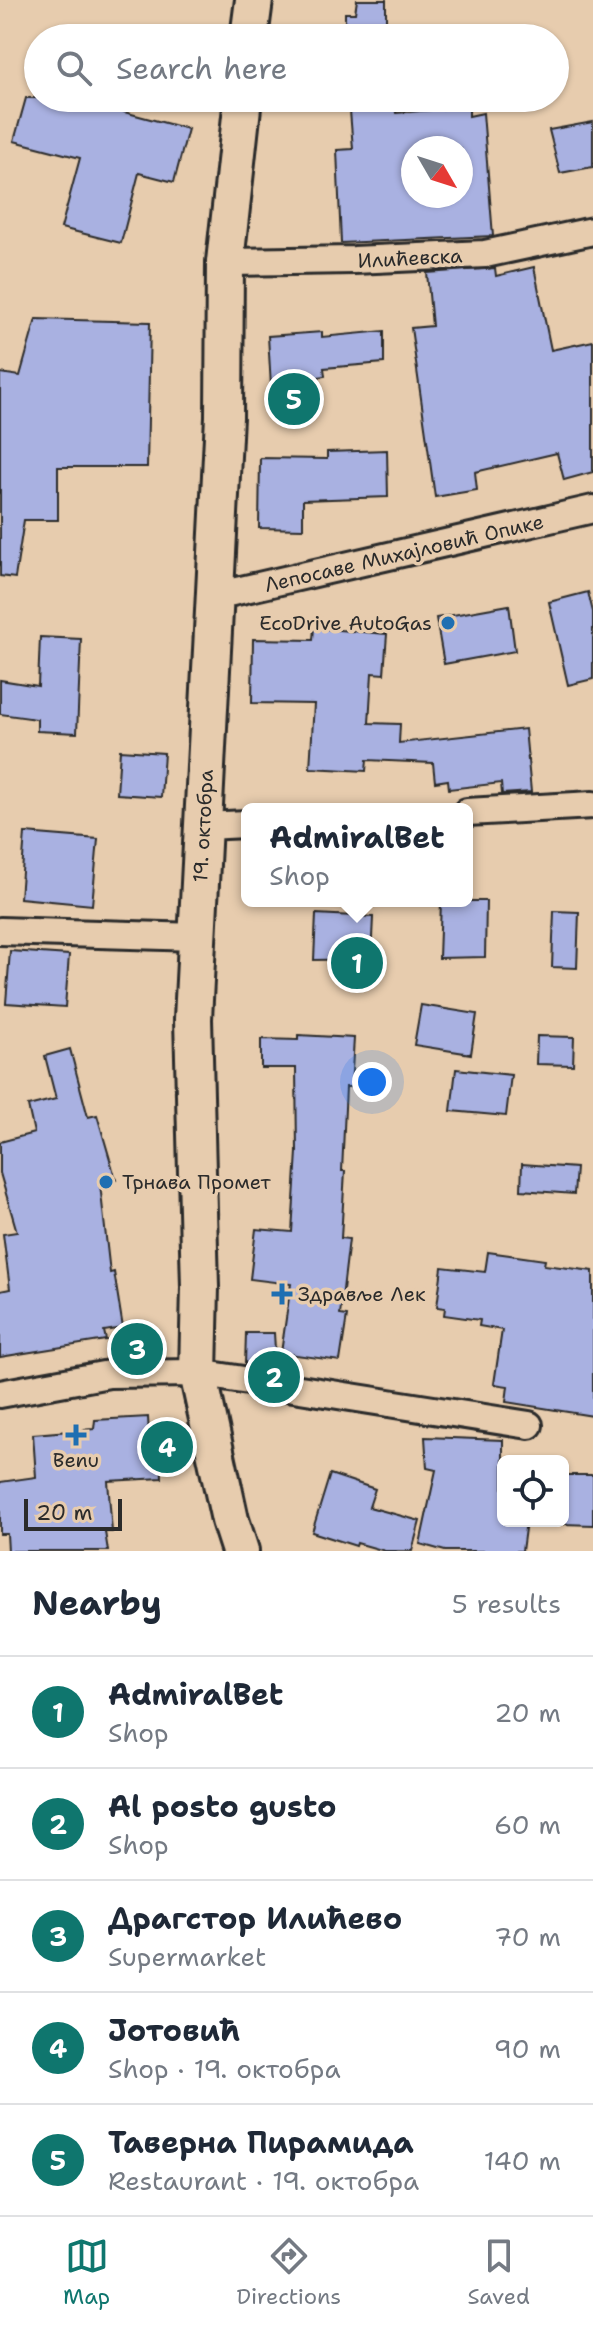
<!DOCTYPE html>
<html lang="en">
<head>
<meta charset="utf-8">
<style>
	body { margin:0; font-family:"Shantell Sans",sans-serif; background:#f2f2f3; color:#1f2937 }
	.controls { position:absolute; right:24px; bottom:24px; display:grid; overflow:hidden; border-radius:12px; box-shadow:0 2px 6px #0004 }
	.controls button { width:72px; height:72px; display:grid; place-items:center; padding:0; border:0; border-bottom:2px solid #e0e1e3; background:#fff; color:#1f2937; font:40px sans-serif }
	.compass { position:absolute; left:401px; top:136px; width:72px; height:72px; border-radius:50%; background:#fff; box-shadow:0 2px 6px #0004; rotate:129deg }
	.scale { position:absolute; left:24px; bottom:20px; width:98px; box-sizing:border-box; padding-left:8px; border:4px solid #2b2b2b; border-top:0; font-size:22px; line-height:28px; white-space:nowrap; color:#2b2b2b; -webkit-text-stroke:6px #e7ccae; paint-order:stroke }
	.you { position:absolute; left:372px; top:1082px; width:28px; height:28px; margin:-20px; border:6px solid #fff; border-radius:50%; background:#1a73e8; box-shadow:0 0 0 12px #1a73e833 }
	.badge { display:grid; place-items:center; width:52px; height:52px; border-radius:50%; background:#0f766e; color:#fff; font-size:26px; font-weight:700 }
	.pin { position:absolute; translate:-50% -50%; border:4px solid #fff; box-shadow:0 2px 8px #0006 }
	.popup { position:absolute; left:241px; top:803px; width:232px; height:104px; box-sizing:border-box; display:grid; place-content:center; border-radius:12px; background:#fff; filter:drop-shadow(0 2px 6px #0005); font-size:26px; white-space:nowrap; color:#747a83 }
	.popup b { font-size:30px; color:#1f2937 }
	.popup::after { content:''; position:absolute; left:50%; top:100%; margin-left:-16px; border:16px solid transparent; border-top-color:#fff }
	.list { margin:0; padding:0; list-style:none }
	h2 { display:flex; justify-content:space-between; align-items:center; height:104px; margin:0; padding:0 32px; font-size:34px }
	h2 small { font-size:26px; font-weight:400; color:#747a83 }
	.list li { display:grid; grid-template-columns:52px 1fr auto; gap:24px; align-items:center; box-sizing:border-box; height:112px; padding:0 32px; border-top:2px solid #e0e1e3 }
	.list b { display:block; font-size:30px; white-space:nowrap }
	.list p { margin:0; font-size:26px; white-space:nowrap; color:#747a83 }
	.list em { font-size:26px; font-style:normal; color:#747a83 }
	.icon { flex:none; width:44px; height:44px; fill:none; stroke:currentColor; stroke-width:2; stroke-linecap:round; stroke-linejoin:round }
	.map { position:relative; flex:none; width:593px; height:1551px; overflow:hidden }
	.search { position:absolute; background:#fff; box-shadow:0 2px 6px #0004; left:24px; right:24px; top:24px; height:88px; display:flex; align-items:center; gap:20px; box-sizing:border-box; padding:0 28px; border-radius:44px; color:#747a83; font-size:30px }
	.sheet { height:664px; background:#fff }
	nav { display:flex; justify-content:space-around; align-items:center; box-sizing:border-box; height:112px; border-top:2px solid #e0e1e3; background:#fff; font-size:22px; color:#747a83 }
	nav a { display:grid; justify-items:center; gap:4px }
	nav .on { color:#0f766e }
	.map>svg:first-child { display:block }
	.building { fill:#a9b1e1; stroke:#2b2b2b; stroke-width:2; fill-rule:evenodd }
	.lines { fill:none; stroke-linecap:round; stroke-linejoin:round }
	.street-casing { stroke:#2b2b2b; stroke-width:32 }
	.secondary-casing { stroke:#2b2b2b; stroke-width:42 }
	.street { stroke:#e7ccae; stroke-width:26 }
	.secondary { stroke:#e7ccae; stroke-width:36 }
	.poi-dot { fill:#1f6fb2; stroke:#e7ccae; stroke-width:3 }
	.labels { text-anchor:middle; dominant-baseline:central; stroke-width:7; stroke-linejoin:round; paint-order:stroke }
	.street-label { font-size:20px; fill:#2b2b2b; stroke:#e7ccae }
	.poi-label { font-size:20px; fill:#2b2b2b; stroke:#e7ccae; text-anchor:start }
</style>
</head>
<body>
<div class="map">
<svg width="593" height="1551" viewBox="0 0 593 1551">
	<rect width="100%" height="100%" fill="#e7ccae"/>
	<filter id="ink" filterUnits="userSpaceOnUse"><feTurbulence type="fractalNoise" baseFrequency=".0125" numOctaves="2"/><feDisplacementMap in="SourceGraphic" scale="16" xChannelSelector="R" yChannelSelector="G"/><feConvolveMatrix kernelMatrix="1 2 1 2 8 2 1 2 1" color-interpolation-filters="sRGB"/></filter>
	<g filter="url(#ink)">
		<g class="building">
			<polygon points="357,0 386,0 386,38 345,38 345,13 355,13"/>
			<polygon points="26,98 127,98 124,112 188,129 174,182 139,173 121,243 61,228 80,158 14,141"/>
			<path d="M349 98H394L396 113 469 107V116L483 113 493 236 341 243 337 150 353 149ZM413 148H461V196H413Z"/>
			<polygon points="593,122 593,167 560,173 549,130"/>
			<polygon points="534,267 551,350 593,341 593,472 564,480 557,453 475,472 477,490 435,497 411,328 432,326 427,273 495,268 496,276"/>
			<polygon points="36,319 150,322 147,467 58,467 58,520 24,520 15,578 0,576 0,373 20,376"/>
			<polygon points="384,331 384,363 324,368 325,376 318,377 319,400 272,403 268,336 322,332 322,337"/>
			<polygon points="387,450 388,497 303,500 303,529 259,528 260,458 327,459 327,452"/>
			<polygon points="588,592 593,612 593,679 568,685 549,602"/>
			<polygon points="509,605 515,651 444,664 436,618"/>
			<polygon points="314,628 387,634 384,674 372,673 369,723 400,724 399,743 525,729 531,792 502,794 501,783 449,789 448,780 435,782 433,763 367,760 366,771 310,768 314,704 252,703 253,639 313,640"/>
			<polygon points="40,637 81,639 77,733 37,731 37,719 0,714 0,680 38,686"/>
			<polygon points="120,750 164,753 161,797 117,794"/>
			<polygon points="25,833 98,839 92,905 20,898"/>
			<polygon points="441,901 486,901 485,957 439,958"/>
			<polygon points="554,911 579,912 577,968 552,967"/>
			<polygon points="316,914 373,917 371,959 314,960"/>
			<polygon points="10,951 69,955 65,1007 6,1003"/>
			<polygon points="421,1005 477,1014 471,1054 414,1045"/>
			<polygon points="298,1035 354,1038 351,1087 346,1087 342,1171 345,1171 341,1238 349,1239 340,1315 347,1316 340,1361 281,1353 291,1284 250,1279 256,1229 292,1232 297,1152 296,1068 261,1068 261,1039 298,1040"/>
			<polygon points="537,1036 574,1037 573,1065 536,1064"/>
			<polygon points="70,1049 88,1117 97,1115 116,1180 100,1184 110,1273 114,1272 123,1328 104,1331 106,1340 0,1357 0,1291 10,1289 3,1234 17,1232 0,1173 0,1142 34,1133 28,1106 56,1099 45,1056"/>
			<polygon points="456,1069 511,1075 506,1116 451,1111"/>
			<polygon points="522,1164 576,1168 574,1194 521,1190"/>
			<polygon points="488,1252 545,1260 544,1265 593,1271 593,1416 506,1402 508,1386 494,1384 502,1330 479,1326 480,1320 444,1315 445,1308 437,1307 442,1267 485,1272"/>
			<polygon points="246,1333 274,1333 276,1366 245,1364"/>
			<polygon points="148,1417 150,1453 161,1452 162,1478 108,1481 112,1532 105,1532 108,1551 8,1551 7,1534 0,1534 0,1482 36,1477 33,1434 94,1429 95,1420"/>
			<polygon points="425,1437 503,1440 503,1521 526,1521 522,1551 445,1551 420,1544 436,1470 427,1468"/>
			<polygon points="330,1474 375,1489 369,1507 420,1521 412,1551 385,1551 357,1543 356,1546 312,1532"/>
			<polygon points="563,1475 593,1475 593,1525 563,1524"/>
		</g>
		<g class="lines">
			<g class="street-casing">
				<g id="street">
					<polyline points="225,262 354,260 485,254 593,231"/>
					<polyline points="215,596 593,509"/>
					<polyline points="467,812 593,805"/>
					<polyline points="204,826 247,824"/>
					<polyline points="0,931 197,937"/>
					<polyline points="0,1394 109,1374 198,1373 529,1425"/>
				</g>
			</g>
			<g class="secondary-casing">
				<g id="secondary">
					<polyline points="249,38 254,0"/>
					<polyline points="240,1551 230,1520 198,1373 200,1287 193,1019 224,417 225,262 243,98"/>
				</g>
			</g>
			<use href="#street" class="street"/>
			<use href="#secondary" class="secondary"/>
		</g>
	</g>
	<g class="poi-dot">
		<circle cx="448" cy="623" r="8"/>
		<circle cx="106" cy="1182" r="8"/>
		<path d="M278 1282h8v8h8v8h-8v8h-8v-8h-8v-8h8z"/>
		<path d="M72 1423h8v8h8v8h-8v8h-8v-8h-8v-8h8z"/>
	</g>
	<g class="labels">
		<g class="street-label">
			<text transform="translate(410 258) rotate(-3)">Илићевска</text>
			<text transform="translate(404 553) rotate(-13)">Лепосаве Михајловић Опике</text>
			<text transform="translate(203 826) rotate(-87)">19. октобра</text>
		</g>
		<g class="poi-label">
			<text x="432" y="623" text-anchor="end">EcoDrive AutoGas</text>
			<text x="122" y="1182">Трнава Промет</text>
			<text x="298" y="1294">Здравље Лек</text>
			<text x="76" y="1460" text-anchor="middle">Benu</text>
		</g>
	</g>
</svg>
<div class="controls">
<button><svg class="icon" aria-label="locate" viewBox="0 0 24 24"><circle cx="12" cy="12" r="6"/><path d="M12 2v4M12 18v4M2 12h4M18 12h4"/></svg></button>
</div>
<svg class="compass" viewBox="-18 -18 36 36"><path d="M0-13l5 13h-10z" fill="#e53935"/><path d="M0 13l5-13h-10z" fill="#747a83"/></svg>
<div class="scale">20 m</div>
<div class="you"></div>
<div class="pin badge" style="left:357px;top:963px">1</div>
<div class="popup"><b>AdmiralBet</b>Shop</div>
<div class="pin badge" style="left:274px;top:1377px">2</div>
<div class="pin badge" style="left:137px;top:1349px">3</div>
<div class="pin badge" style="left:167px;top:1447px">4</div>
<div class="pin badge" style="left:294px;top:399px">5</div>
<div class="search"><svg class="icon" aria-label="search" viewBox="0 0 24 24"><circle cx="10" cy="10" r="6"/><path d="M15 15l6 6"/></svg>Search here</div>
</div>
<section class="sheet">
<h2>Nearby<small>5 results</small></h2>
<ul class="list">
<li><span class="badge">1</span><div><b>AdmiralBet</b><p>Shop</p></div><em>20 m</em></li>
<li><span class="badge">2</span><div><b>Al posto gusto</b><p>Shop</p></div><em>60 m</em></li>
<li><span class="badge">3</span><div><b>Драгстор Илићево</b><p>Supermarket</p></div><em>70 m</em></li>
<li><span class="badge">4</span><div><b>Јотовић</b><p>Shop · 19. октобра</p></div><em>90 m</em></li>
<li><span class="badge">5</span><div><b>Таверна Пирамида</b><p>Restaurant · 19. октобра</p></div><em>140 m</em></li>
</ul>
</section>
<nav>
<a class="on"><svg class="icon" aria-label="map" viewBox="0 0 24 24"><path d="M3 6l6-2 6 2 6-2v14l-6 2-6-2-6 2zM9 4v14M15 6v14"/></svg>Map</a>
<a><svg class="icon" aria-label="directions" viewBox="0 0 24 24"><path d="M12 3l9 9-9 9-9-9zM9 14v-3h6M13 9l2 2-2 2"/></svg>Directions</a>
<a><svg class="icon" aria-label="saved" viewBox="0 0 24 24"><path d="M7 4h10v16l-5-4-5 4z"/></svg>Saved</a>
</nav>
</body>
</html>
